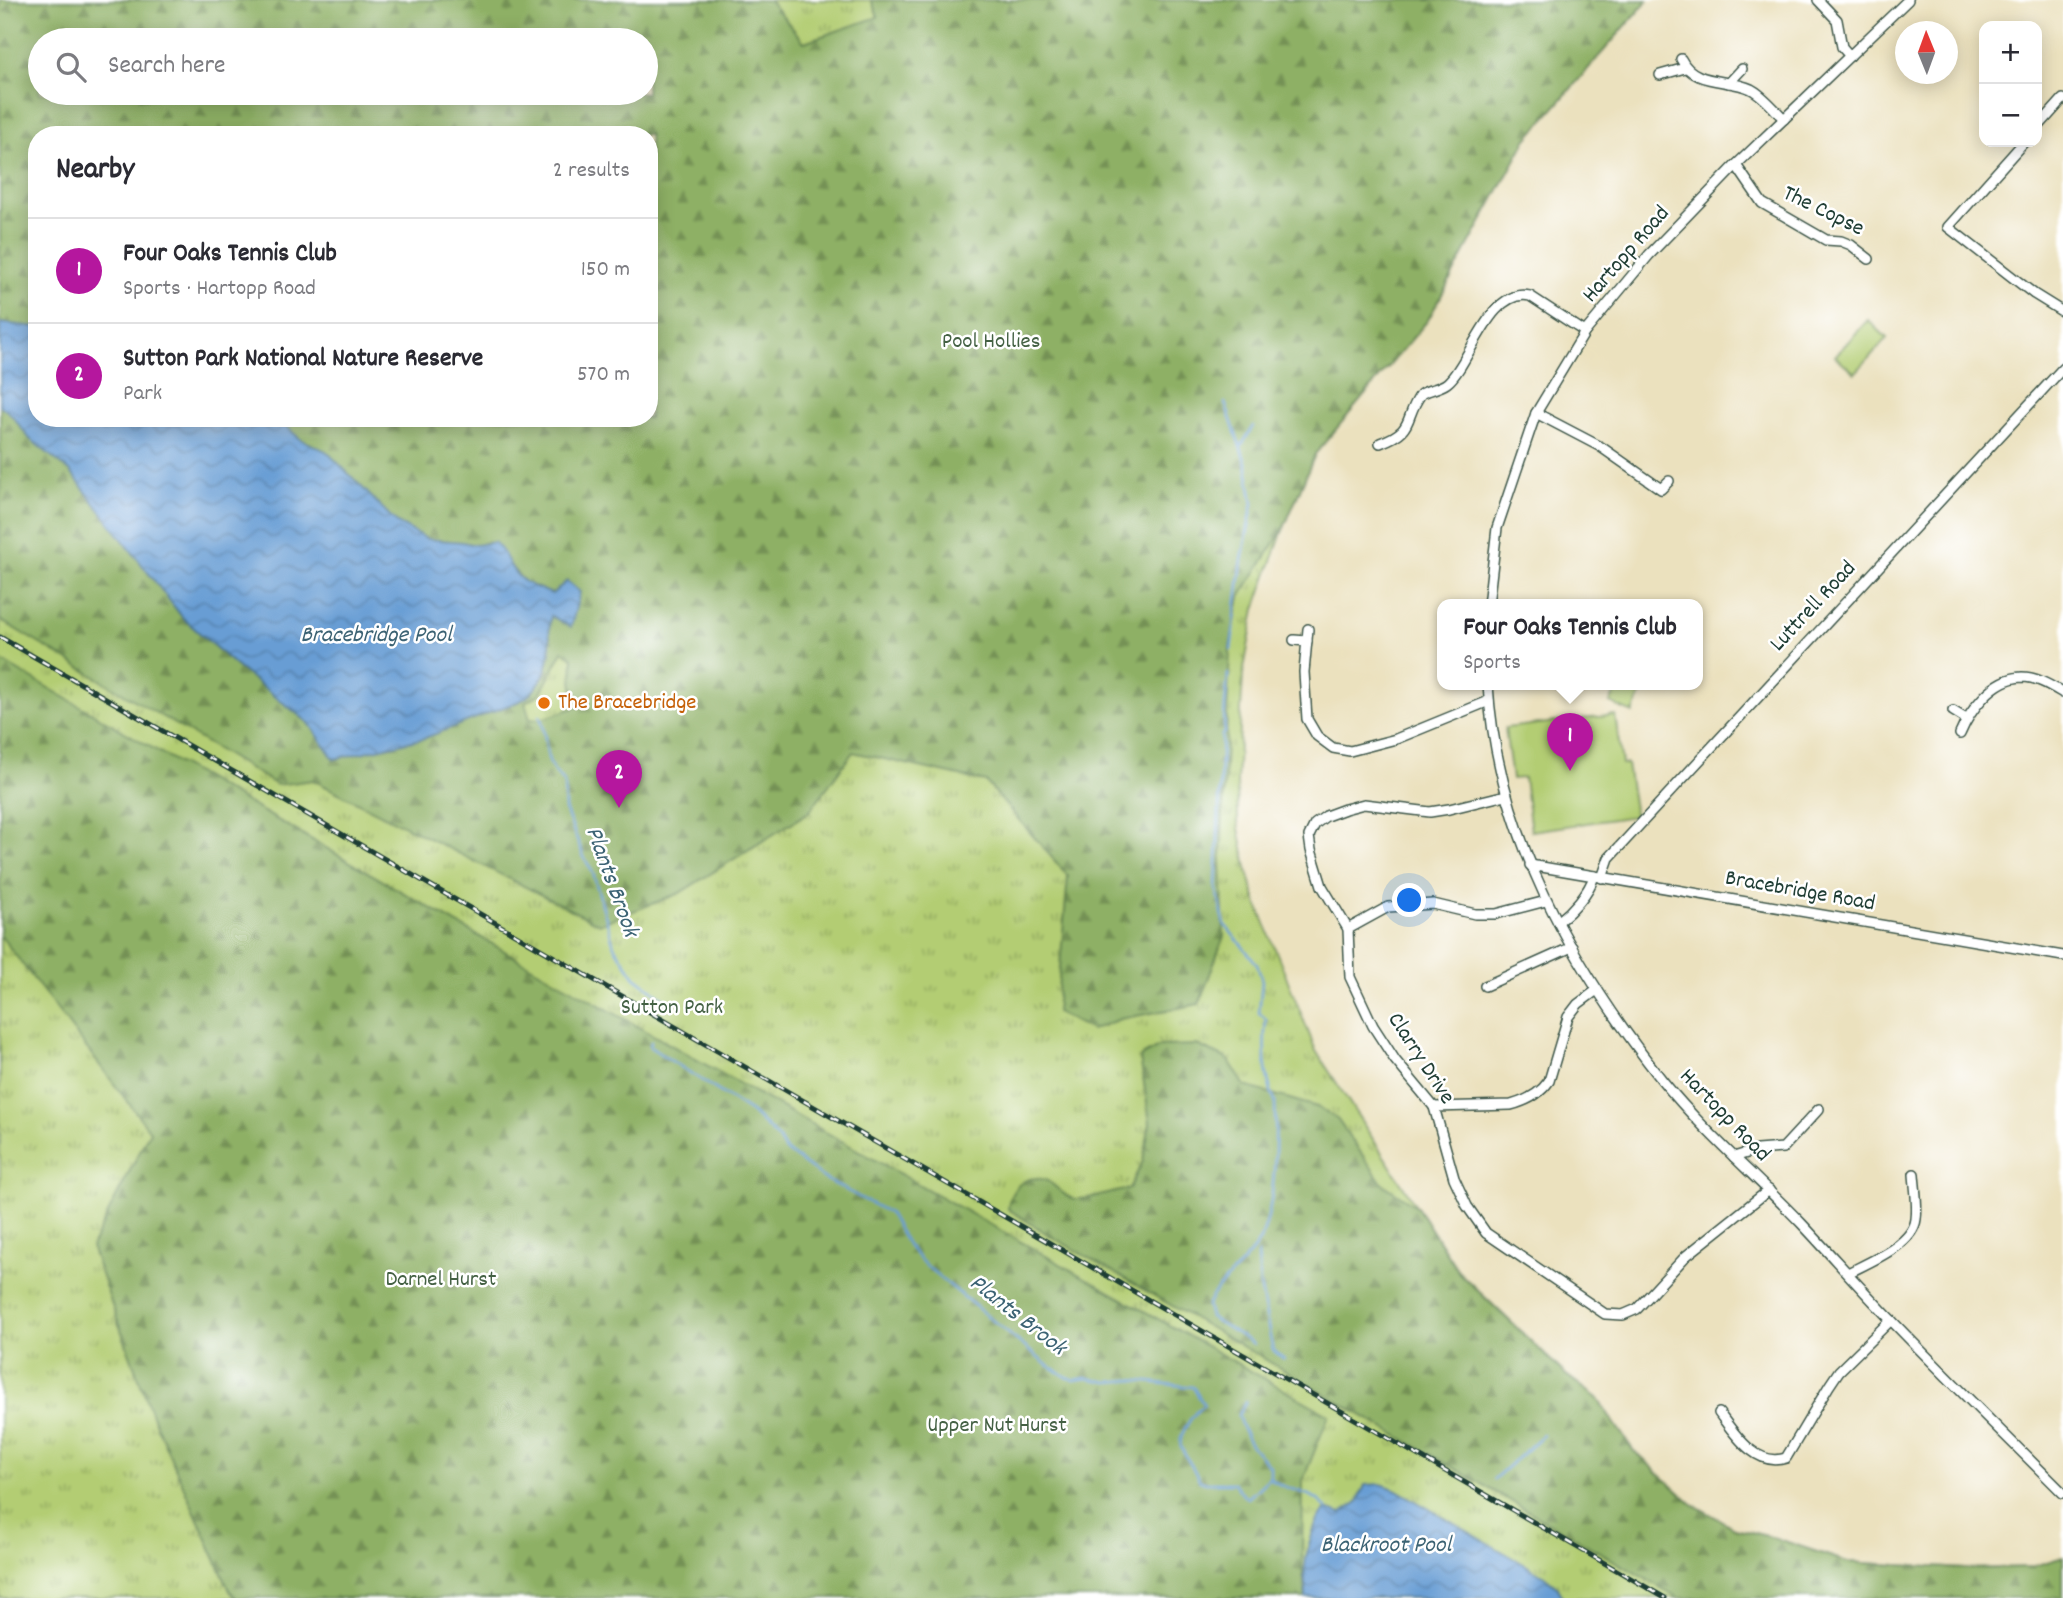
<!DOCTYPE html>
<html lang="en">
<head>
<meta charset="utf-8">
<style>
	body { margin:0; font-family:Dekko,sans-serif; background:#f7f7f7; color:#2b2b33 }
	.controls { position:absolute; right:21px; top:21px; display:grid; overflow:hidden; border-radius:14px; box-shadow:0 4px 18px #0003 }
	.controls button { width:63px; height:63px; display:grid; place-items:center; padding:0; border:0; border-bottom:2px solid #e1e1e2; background:#fff; color:#2b2b33; font:35px sans-serif }
	.compass { position:absolute; left:1895px; top:21px; width:63px; height:63px; border-radius:50%; background:#fff; box-shadow:0 4px 18px #0003; rotate:359deg }
	.you { position:absolute; left:1410px; top:901px; width:24px; height:24px; margin:-18px; border:5px solid #fff; border-radius:50%; background:#1a73e8; box-shadow:0 0 0 10px #1a73e833 }
	.badge { display:grid; place-items:center; width:46px; height:46px; border-radius:50%; background:#b5179e; color:#fff; font-size:23px; font-weight:700 }
	.pin { position:absolute; translate:-50% -58px; filter:drop-shadow(0 2px 4px #0008) }
	.pin::after { content:''; position:absolute; top:37px; width:24px; height:21px; background:inherit; clip-path:polygon(0 0,100% 0,50% 100%) }
	.popup { position:absolute; left:1437px; top:599px; width:266px; height:91px; box-sizing:border-box; display:grid; place-content:center; border-radius:14px; background:#fff; filter:drop-shadow(0 2px 5px #0005); font-size:23px; white-space:nowrap; color:#7c7c81 }
	.popup b { font-size:26px; color:#2b2b33 }
	.popup::after { content:''; position:absolute; left:50%; top:100%; margin-left:-14px; border:14px solid transparent; border-top-color:#fff }
	.list { margin:0; padding:0; list-style:none }
	h2 { display:flex; justify-content:space-between; align-items:center; height:91px; margin:0; padding:0 28px; font-size:30px }
	h2 small { font-size:23px; font-weight:400; color:#7c7c81 }
	.list li { display:grid; grid-template-columns:46px 1fr auto; gap:21px; align-items:center; box-sizing:border-box; height:105px; padding:0 28px; border-top:2px solid #e1e1e2 }
	.list b { display:block; font-size:26px; white-space:nowrap }
	.list p { margin:0; font-size:23px; white-space:nowrap; color:#7c7c81 }
	.list em { font-size:23px; font-style:normal; color:#7c7c81 }
	.icon { flex:none; width:38px; height:38px; fill:none; stroke:currentColor; stroke-width:2; stroke-linecap:round; stroke-linejoin:round }
	.map { position:relative; flex:none; width:2063px; height:1598px; overflow:hidden }
	.search { position:absolute; background:#fff; box-shadow:0 4px 18px #0003; left:28px; top:28px; width:630px; height:77px; display:flex; align-items:center; gap:18px; box-sizing:border-box; padding:0 24px; border-radius:38px; color:#7c7c81; font-size:26px }
	.panel { position:absolute; background:#fff; box-shadow:0 4px 18px #0003; left:28px; top:126px; width:630px; height:301px; border-radius:28px }
	.map>svg:first-child { display:block }
	.grass { fill:url(#grass-tufts); stroke:#698554; stroke-width:2; fill-rule:evenodd }
	.forest { fill:url(#forest-firs); stroke:#56764c; stroke-width:2; fill-rule:evenodd }
	.pitch { fill:#b3cd73; stroke:#698554; stroke-width:2 }
	.water { fill:url(#water-waves); stroke:#446d84; stroke-width:2 }
	.lines { fill:none; stroke-linecap:round; stroke-linejoin:round }
	.stream { stroke:#689dd4; stroke-width:2.5 }
	.street-casing { stroke:#3e5649; stroke-width:12 }
	.street { stroke:#fff; stroke-width:9 }
	.rail-casing { stroke:#1f3d34; stroke-width:5 }
	.rail { stroke:#fff; stroke-width:2.5; stroke-dasharray:8; stroke-linecap:butt }
	.food-dot { fill:#e8710a; stroke:#fff; stroke-width:2.5 }
	.labels { text-anchor:middle; dominant-baseline:central; stroke-width:5; stroke-linejoin:round; paint-order:stroke }
	.street-label { font-size:23px; fill:#1f3d34; stroke:#fff }
	.park-label { font-size:23px; fill:#446144; stroke:#fff }
	.food-label { font-size:23px; fill:#c56008; stroke:#fff; text-anchor:start }
	.water-label { font-size:24px; font-style:italic; fill:#3c6374; stroke:#fff }
</style>
</head>
<body>
<div class="map">
<svg width="2063" height="1598" viewBox="0 0 2063 1598">
	<defs>
		<pattern id="grass-tufts" width="24" height="20" patternUnits="userSpaceOnUse" patternTransform="scale(1.75)"><rect width="24" height="20" fill="#b3cd73"/><path d="M3 7l-1-3M5 7V3M7 7l1-3M15 17l-1-3M17 17v-4M19 17l1-3" fill="none" stroke="#91a85f"/></pattern>
		<pattern id="forest-firs" width="22" height="20" patternUnits="userSpaceOnUse" patternTransform="scale(1.75)"><rect width="22" height="20" fill="#8eb065"/><path d="M5 1l3.5 6h-7zM16 11l3.5 6h-7z" fill="#739054"/></pattern>
		<pattern id="water-waves" width="16" height="10" patternUnits="userSpaceOnUse" patternTransform="scale(1.75)"><rect width="16" height="10" fill="#689dd4"/><path d="M0 5q4-4 8 0t8 0" fill="none" stroke="#5581ad"/></pattern>
	</defs>
	<rect width="100%" height="100%" fill="#fff"/>
	<filter id="ink" filterUnits="userSpaceOnUse"><feTurbulence type="fractalNoise" baseFrequency=".0143" numOctaves="2"/><feDisplacementMap in="SourceGraphic" scale="14" xChannelSelector="R" yChannelSelector="G"/><feConvolveMatrix kernelMatrix="1 2 1 2 8 2 1 2 1" color-interpolation-filters="sRGB"/></filter>
	<filter id="wash" filterUnits="userSpaceOnUse"><feTurbulence type="fractalNoise" baseFrequency=".00686" numOctaves="4" result="noise"/><feDisplacementMap in="SourceGraphic" scale="28" xChannelSelector="R" yChannelSelector="G"/><feGaussianBlur stdDeviation="1.57" result="paint"/><feColorMatrix in="noise" values="0 0 0 0 0 0 0 0 0 0 0 0 0 0 0 0 0 1.4 0 .05"/><feComposite in="paint" operator="in"/></filter>
	<g filter="url(#wash)">
		<rect width="100%" height="100%" fill="#ebe1be"/>
		<path class="grass" d="M0 0H1648L1526 140 1428 320 1315 454 1283 530 1255 609 1243 674 1237 782 1238 824 1247 868 1256 901 1316 1051 1459 1272 1565 1374 1597 1398 1633 1450 1691 1503 1734 1528 1775 1538 1847 1562 1965 1569 2031 1567 2063 1557V1598H0ZM40 40H646V93H40ZM37 135H649V418H37Z"/>
		<g class="forest">
			<path d="M0 0H769L804 42 878 17 871 0H1648L1526 140 1428 320 1315 454 1283 530 1240 597 1230 648 1221 861 1224 936 1199 1004 1120 1019 1091 1030 1056 1012 1068 876 986 782 853 752 809 812 678 894 599 924 313 780 277 785 0 620V406L10 413 30 439 70 471 183 618 236 666 309 723 334 759 425 738 522 700C539 690 550 668 550 648 550 636 547 627 551 615L566 625 567 581 552 594 526 583 487 542 476 546 462 542 427 539 397 523 335 460 326 451 300 439 277 418H649V135H37V327L0 323ZM40 40H646V93H40ZM563 651 573 658C573 680 567 690 586 706 566 706 550 721 530 719L525 702 540 694Z"/>
			<polygon points="0,660 541,972 1329,1415 1303,1480 1302,1566 1306,1598 236,1598 230,1591 153,1418 91,1247 150,1131 0,935"/>
			<path d="M1197 1045 1228 1059 1245 1086 1317 1107 1337 1119 1383 1184 1417 1207 1459 1273 1565 1374 1597 1398 1633 1450 1691 1503 1734 1528 1775 1538 1847 1562 1965 1569 2031 1567 2063 1557V1598H1679L1049 1235 1008 1209C1009 1190 1024 1173 1045 1180 1055 1184 1063 1196 1073 1199 1082 1201 1118 1191 1129 1189L1143 1161 1150 1123 1140 1057 1160 1046Z"/>
		</g>
		<g class="pitch">
			<polygon points="1868,320 1887,338 1855,373 1835,356"/>
			<polygon points="1618,685 1645,685 1633,713 1610,703"/>
			<polygon points="1615,715 1622,764 1627,764 1635,816 1531,831 1524,778 1512,779 1505,728"/>
		</g>
		<g class="water">
			<path d="M0 323 37 327V418H277L300 439 326 451 335 460 397 523 427 539 462 542 476 545 494 542C506 551 507 564 517 575 526 585 540 589 552 594L567 581 580 592 571 627 551 616C547 628 551 638 550 650 548 670 539 690 522 700L425 738 334 759 309 723 236 666 183 618 70 471 30 439 10 413 0 406Z"/>
			<path d="M1381 1484 1395 1489 1543 1575 1558 1587 1563 1598H1306C1306 1587 1303 1575 1305 1565 1306 1552 1316 1515 1327 1509L1340 1514 1358 1502 1365 1485Z"/>
		</g>
		<g class="lines">
			<g class="stream">
				<polyline points="1225,403 1246,463 1253,503 1242,560 1231,650"/>
				<polyline points="1241,447 1253,426"/>
				<path d="M1228 674C1227 691 1222 717 1225 731L1222 735 1216 887 1225 925 1257 964 1262 981 1259 1013 1266 1019C1263 1046 1263 1075 1275 1101 1276 1138 1277 1212 1258 1243 1244 1266 1219 1281 1207 1305L1210 1317 1254 1344"/>
				<path d="M540 716C550 744 540 761 564 782L565 809 584 857 593 873 614 946 635 977 671 1004"/>
				<path d="M651 1042 650 1047 751 1112 778 1138 785 1150 825 1179 889 1213 908 1246 925 1265 1047 1365 1067 1377 1074 1380 1088 1378 1108 1382 1130 1380 1193 1387 1204 1405C1195 1411 1177 1435 1181 1447 1182 1451 1197 1474 1200 1481L1206 1483H1234L1244 1496 1248 1498 1269 1478C1289 1494 1311 1488 1327 1509"/>
				<polyline points="1258,1253 1260,1284 1271,1342 1273,1350 1284,1359"/>
				<path d="M1246 1402 1238 1415C1245 1439 1253 1449 1270 1466V1477"/>
				<polyline points="1494,1479 1543,1435"/>
			</g>
		</g>
	</g>
	<g filter="url(#ink)">
		<g class="lines">
			<g class="street-casing">
				<g id="street">
					<polyline points="1818,0 1837,20 1842,47 1850,56"/>
					<path d="M1681 59C1694 86 1727 78 1751 89 1763 95 1774 109 1784 119"/>
					<polyline points="1660,75 1685,68"/>
					<polyline points="1729,83 1742,69"/>
					<polyline points="2037,128 2063,99"/>
					<polyline points="2024,142 1948,227 2034,294 2063,312"/>
					<polyline points="1736,165 1762,203 1826,240 1841,241 1851,245 1869,259"/>
					<polyline points="1536,413 1601,447 1661,489 1669,481"/>
					<path d="M1380 443C1416 430 1403 419 1421 394 1429 389 1439 389 1447 383 1470 365 1489 287 1530 296L1585 332"/>
					<polyline points="1488,605 1497,528 1536,413 1585,332 1649,255 1736,165 1908,0"/>
					<polyline points="1308,629 1304,672 1307,719 1317,736 1333,748 1350,751 1396,739 1489,701"/>
					<polyline points="1294,640 1307,641"/>
					<path d="M1488 685C1497 833 1572 966 1662 1080 1704 1132 1756 1176 1802 1224 1832 1256 1861 1289 1892 1321 1948 1379 2006 1436 2063 1493"/>
					<polyline points="1953,711 1966,719"/>
					<path d="M1960 734C1970 710 1993 678 2022 677 2037 677 2051 686 2063 693"/>
					<polyline points="1506,795 1449,809 1430,812 1364,804 1345,809 1326,816 1315,824 1309,836 1311,850 1322,886 1348,929 1350,977 1373,1026 1395,1060 1434,1107 1454,1178 1467,1206 1486,1233 1605,1314 1623,1315 1637,1309 1686,1256 1769,1190"/>
					<polyline points="1530,865 2063,956"/>
					<polyline points="1602,878 1609,858 2063,368"/>
					<path d="M1558 922C1572 911 1589 893 1594 876"/>
					<polyline points="1348,929 1388,907 1433,904 1475,914 1496,914 1546,901"/>
					<polyline points="1485,986 1572,947"/>
					<path d="M1434 1107 1511 1105C1526 1101 1540 1094 1549 1081L1568 1017 1578 1004 1597 990"/>
					<polyline points="1734,1157 1757,1150 1783,1148 1819,1109"/>
					<path d="M1848 1273C1869 1262 1913 1245 1916 1219 1918 1205 1915 1189 1914 1174"/>
					<path d="M1719 1413C1734 1433 1756 1468 1786 1458L1829 1386 1839 1371 1891 1320"/>
				</g>
			</g>
			<use href="#street" class="street"/>
			<g class="rail-casing">
				<polyline id="rail" points="0,637 1665,1598"/>
			</g>
			<use href="#rail" class="rail"/>
		</g>
	</g>
	<circle class="food-dot" cx="544" cy="703" r="7"/>
	<g class="labels">
		<g class="street-label">
			<text transform="translate(1823 212) rotate(26)">The Copse</text>
			<text transform="translate(1627 255) rotate(-49)">Hartopp Road</text>
			<text transform="translate(1814 607) rotate(-47)">Luttrell Road</text>
			<text transform="translate(1800 892) rotate(10)">Bracebridge Road</text>
			<text transform="translate(1420 1059) rotate(57)">Clarry Drive</text>
			<text transform="translate(1724 1116) rotate(46)">Hartopp Road</text>
		</g>
		<g class="park-label">
			<text x="991" y="342">Pool Hollies</text>
			<text x="672" y="1008">Sutton Park</text>
			<text x="441" y="1280">Darnel Hurst</text>
			<text x="997" y="1426">Upper Nut Hurst</text>
		</g>
		<g class="food-label">
			<text x="558" y="703">The Bracebridge</text>
		</g>
		<g class="water-label">
			<text x="376" y="636">Bracebridge Pool</text>
			<text transform="translate(611 882) rotate(70)">Plants Brook</text>
			<text transform="translate(1017 1316) rotate(38)">Plants Brook</text>
			<text x="1386" y="1546">Blackroot Pool</text>
		</g>
	</g>
</svg>
<div class="controls">
<button>+</button>
<button>−</button>
</div>
<svg class="compass" viewBox="-18 -18 36 36"><path d="M0-13l5 13h-10z" fill="#e53935"/><path d="M0 13l5-13h-10z" fill="#7c7c81"/></svg>
<div class="you"></div>
<div class="pin badge" style="left:1570px;top:771px">1</div>
<div class="popup"><b>Four Oaks Tennis Club</b>Sports</div>
<div class="pin badge" style="left:619px;top:808px">2</div>
<div class="search"><svg class="icon" aria-label="search" viewBox="0 0 24 24"><circle cx="10" cy="10" r="6"/><path d="M15 15l6 6"/></svg>Search here</div>
<section class="panel">
<h2>Nearby<small>2 results</small></h2>
<ul class="list">
<li><span class="badge">1</span><div><b>Four Oaks Tennis Club</b><p>Sports · Hartopp Road</p></div><em>150 m</em></li>
<li><span class="badge">2</span><div><b>Sutton Park National Nature Reserve</b><p>Park</p></div><em>570 m</em></li>
</ul>
</section>
</div>
</body>
</html>
